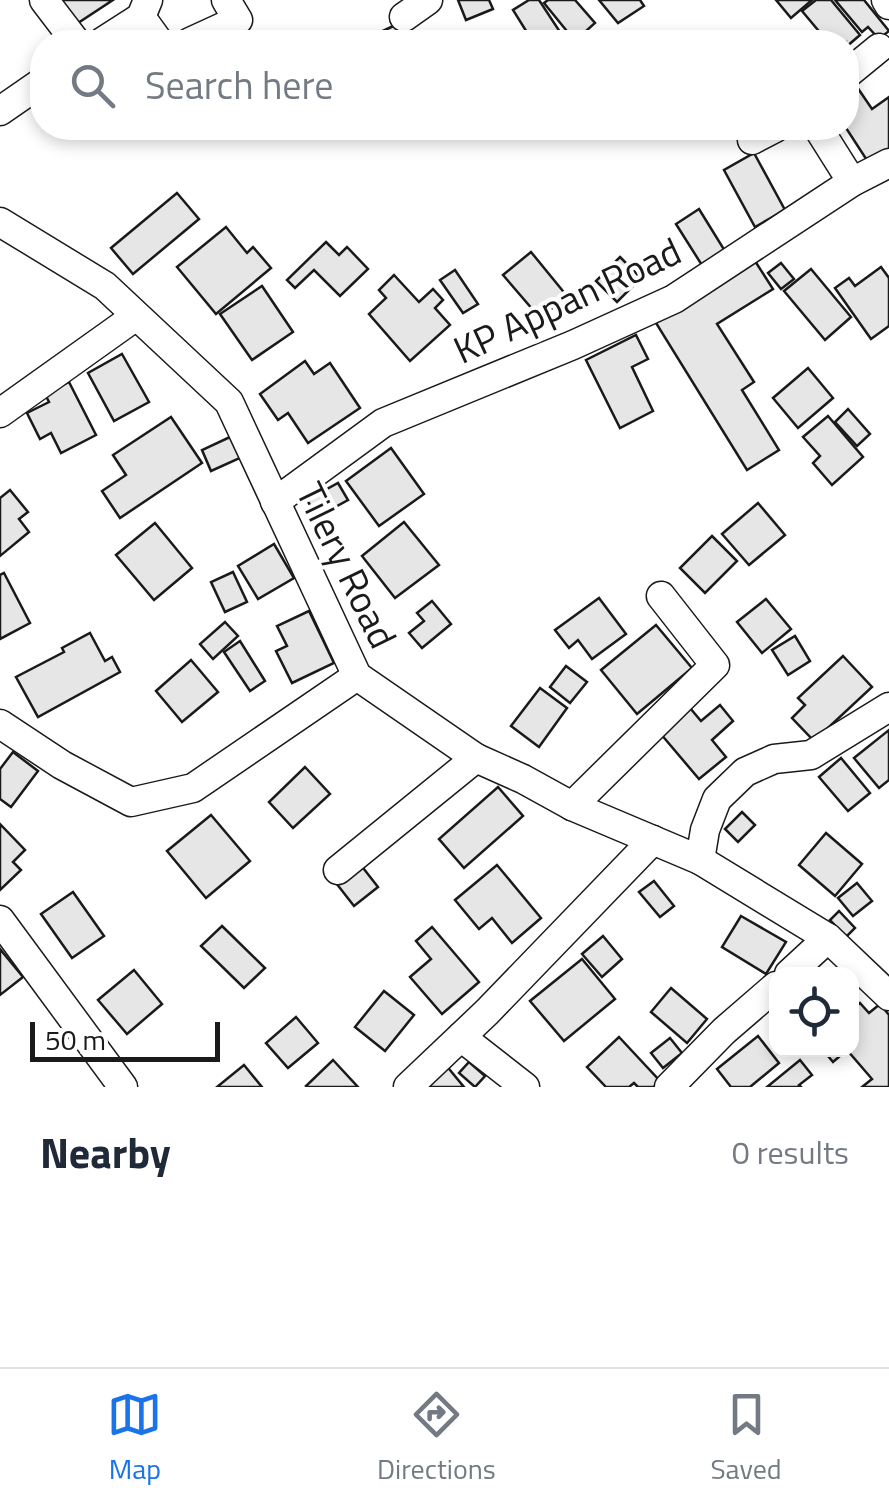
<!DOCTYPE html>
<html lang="en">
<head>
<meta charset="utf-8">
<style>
	body { margin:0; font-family:"Titillium Web",sans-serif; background:#f2f2f3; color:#1f2937 }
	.controls { position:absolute; right:30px; bottom:30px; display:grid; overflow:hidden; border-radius:20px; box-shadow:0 5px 15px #0003 }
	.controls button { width:90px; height:90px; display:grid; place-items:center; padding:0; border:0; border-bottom:2px solid #e0e1e3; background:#fff; color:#1f2937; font:50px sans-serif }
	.scale { position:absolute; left:30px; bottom:25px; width:190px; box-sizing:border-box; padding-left:10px; border:5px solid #1a1a1a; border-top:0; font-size:28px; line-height:35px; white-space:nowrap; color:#1a1a1a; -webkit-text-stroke:8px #fff; paint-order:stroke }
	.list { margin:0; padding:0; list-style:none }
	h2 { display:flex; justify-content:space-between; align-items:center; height:130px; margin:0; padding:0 40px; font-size:42px }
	h2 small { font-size:32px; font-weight:400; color:#747a83 }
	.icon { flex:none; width:55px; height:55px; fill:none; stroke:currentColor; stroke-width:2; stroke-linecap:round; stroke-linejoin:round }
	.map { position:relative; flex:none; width:889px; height:1087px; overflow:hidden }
	.search { position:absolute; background:#fff; box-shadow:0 5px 15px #0003; left:30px; right:30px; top:30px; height:110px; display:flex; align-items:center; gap:25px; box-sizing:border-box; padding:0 35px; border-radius:40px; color:#747a83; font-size:38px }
	.sheet { height:280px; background:#fff }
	nav { display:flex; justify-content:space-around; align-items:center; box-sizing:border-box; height:140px; border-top:2px solid #e0e1e3; background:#fff; font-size:28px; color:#747a83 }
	nav a { display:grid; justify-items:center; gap:5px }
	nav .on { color:#1a73e8 }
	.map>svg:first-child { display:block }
	.building { fill:#e6e6e6; stroke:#1a1a1a; stroke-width:2.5 }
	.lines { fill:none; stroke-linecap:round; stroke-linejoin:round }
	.minor-casing { stroke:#1a1a1a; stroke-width:31 }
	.minor { stroke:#fff; stroke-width:28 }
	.labels { text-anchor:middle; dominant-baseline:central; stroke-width:8; stroke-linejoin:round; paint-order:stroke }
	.street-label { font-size:38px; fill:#1a1a1a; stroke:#fff }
</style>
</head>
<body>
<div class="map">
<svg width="889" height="1087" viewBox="0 0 889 1087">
	<rect width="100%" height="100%" fill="#fff"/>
	<g class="building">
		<polygon points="59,0 113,0 75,25"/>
		<polygon points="458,0 489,0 493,9 466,20"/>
		<polygon points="529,0 539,0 564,38 557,42 533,42 513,10"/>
		<polygon points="548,0 575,0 595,23 575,41 544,3"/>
		<polygon points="599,0 640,0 644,6 618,23"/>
		<polygon points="776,0 812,0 791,18"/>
		<polygon points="816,0 831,0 860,35 846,47 846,42 828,42 802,11"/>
		<polygon points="835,0 864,0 889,31 879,39 868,27 862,32"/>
		<polygon points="404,21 414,42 372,42 370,37"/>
		<polygon points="857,87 872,109 889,97 889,157 872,168 846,128 846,95"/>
		<polygon points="754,153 785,210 755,227 724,170"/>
		<polygon points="177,193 199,219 133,274 111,248"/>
		<polygon points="699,209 728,256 705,270 676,224"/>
		<polygon points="226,227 247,253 253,247 271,268 216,314 177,267"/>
		<polygon points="326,242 339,255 347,247 368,269 340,296 314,270 295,288 287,280"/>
		<polygon points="531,252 567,296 540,318 503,275"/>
		<polygon points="620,257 641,278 617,302 596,281"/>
		<polygon points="755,261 773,289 717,324 754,382 742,390 779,450 747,470 656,323"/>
		<polygon points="781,263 794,279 781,289 768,273"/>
		<polygon points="881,267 889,278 889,326 871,339 835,288 849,278 855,286"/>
		<polygon points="811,269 851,317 825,340 784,291"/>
		<polygon points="455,270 478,304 463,313 440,280"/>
		<polygon points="394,275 419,302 433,289 443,300 435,308 450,325 410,361 369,314 386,298 379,290"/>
		<polygon points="262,286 293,332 252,360 220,314"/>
		<polygon points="636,335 648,359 632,367 653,411 620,428 586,360"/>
		<polygon points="122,354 149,402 114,421 88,373"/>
		<polygon points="305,361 314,374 330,363 360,408 308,443 288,413 278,420 260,394"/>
		<polygon points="808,368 833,398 798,428 773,398"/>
		<polygon points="69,382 96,435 61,453 51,433 40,439 27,413 49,402 45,394"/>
		<polygon points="848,409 870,434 857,446 835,422"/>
		<polygon points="828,416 863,457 832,485 813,463 820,456 803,437"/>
		<polygon points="171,417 202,463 120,518 102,491 126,475 113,455"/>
		<polygon points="230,437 240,458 211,471 202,450"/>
		<polygon points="391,448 424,494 379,526 346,481"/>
		<polygon points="338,483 348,500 317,517 307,500"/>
		<polygon points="10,490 28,512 19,519 29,532 0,556 0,498"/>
		<polygon points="758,503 785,535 749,565 722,534"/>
		<polygon points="404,522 439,565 395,598 362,556"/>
		<polygon points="155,523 192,568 154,600 116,555"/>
		<polygon points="712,536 737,561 705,593 680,568"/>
		<polygon points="274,544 294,578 258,599 238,566"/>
		<polygon points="233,572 247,602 225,612 211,582"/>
		<polygon points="4,573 30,623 0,639 0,575"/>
		<polygon points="599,598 626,634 592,659 578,640 569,648 555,630"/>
		<polygon points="766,599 791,629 762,653 737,622"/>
		<polygon points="432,601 451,624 422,648 409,633 424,621 417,613"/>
		<polygon points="309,611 334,663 292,683 276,651 287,646 277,626"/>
		<polygon points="225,622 238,636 213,659 200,644"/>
		<polygon points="656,625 692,668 637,714 601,670"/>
		<polygon points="90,633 105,661 112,657 120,672 38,717 16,677 64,652 62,648"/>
		<polygon points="795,636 810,661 788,675 772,650"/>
		<polygon points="240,641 265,681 250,691 224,652"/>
		<polygon points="843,656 872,687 814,741 792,718 805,705 798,698"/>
		<polygon points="191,660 218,692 182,722 156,691"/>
		<polygon points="566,666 587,682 570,703 550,687"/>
		<polygon points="540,688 567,708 539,747 511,726"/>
		<polygon points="720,705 733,721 712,740 726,757 699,779 660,733 690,708 701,721"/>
		<polygon points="889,730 889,780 879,788 854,758"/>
		<polygon points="13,752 38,771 11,807 0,799 0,769"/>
		<polygon points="841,758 870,793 848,811 819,777"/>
		<polygon points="305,767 330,794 293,828 269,802"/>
		<polygon points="498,787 523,816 464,868 439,839"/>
		<polygon points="742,812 755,825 738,842 725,829"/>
		<polygon points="211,815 250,861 206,898 167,851"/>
		<polygon points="0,824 25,850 13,862 21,870 0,890"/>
		<polygon points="826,833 862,864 835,896 799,865"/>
		<polygon points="353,855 378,887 354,906 329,874"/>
		<polygon points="497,865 541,918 512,943 492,918 479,929 455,900"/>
		<polygon points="654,881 674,906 660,917 639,892"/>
		<polygon points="857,883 872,901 853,916 838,898"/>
		<polygon points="73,892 104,936 72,958 41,914"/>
		<polygon points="839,911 855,928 846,937 830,920"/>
		<polygon points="741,916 786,942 766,974 722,947"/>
		<polygon points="222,926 265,968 244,988 201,946"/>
		<polygon points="432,927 479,982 442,1014 410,977 431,959 416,941"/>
		<polygon points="603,936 622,959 602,977 582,954"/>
		<polygon points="0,949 23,977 0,995"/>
		<polygon points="582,959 615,999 564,1041 530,1001"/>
		<polygon points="134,970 162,1004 127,1034 98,1000"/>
		<polygon points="671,988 707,1019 687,1043 651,1012"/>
		<polygon points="384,991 414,1015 385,1051 355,1027"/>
		<polygon points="860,1003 869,1013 880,1004 889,1015 889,1087 862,1087 872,1079 847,1050 833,1062 823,1050 852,1050 852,1010"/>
		<polygon points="296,1017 318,1043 288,1068 266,1043"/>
		<polygon points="758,1036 779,1063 750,1087 731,1087 717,1069"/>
		<polygon points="619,1037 660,1081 654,1087 638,1087 634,1083 629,1087 606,1087 587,1067"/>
		<polygon points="670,1038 682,1053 663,1068 651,1053"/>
		<polygon points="333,1060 358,1087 307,1087 306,1086"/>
		<polygon points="800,1060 812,1075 799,1085 801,1087 767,1087"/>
		<polygon points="469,1062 485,1076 475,1087 459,1073"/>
		<polygon points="445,1064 464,1087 418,1087"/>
		<polygon points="244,1065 262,1087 217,1087"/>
	</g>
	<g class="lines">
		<g class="minor-casing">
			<g id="minor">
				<polyline points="44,0 76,42"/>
				<polyline points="886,0 889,5"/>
				<polyline points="141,17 159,42"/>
				<polyline points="404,17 428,0"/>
				<polyline points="102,42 141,17 148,0"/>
				<polyline points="190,42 238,20 226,0"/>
				<polyline points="846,75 879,48"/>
				<polyline points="0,111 42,82"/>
				<polyline points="818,128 852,182"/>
				<polyline points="752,140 775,128"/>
				<polyline points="0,222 105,286 229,402 357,676 476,758 523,779 572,806 700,860 828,938 889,996"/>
				<polyline points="0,413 136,316"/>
				<polyline points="275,502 383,423 573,345 674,299 852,182 889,163"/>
				<polyline points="0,724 62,765 131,802 193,788 357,676"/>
				<polyline points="572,806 715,665 661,596"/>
				<polyline points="700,860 705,830 717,799 745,772 774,759 811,755 889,707"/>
				<polyline points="338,870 476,758"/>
				<polyline points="0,920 123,1087"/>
				<polyline points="789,974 828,938"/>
				<polyline points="461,1037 525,1087"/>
				<polyline points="408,1087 487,1012 653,840"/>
				<polyline points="669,1087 724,1031 776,986"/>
			</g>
		</g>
		<use href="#minor" class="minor"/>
	</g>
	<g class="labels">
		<g class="street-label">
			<text transform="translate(567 300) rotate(-25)">KP Appan Road</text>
			<text transform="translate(347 565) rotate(64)">Tilery Road</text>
		</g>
	</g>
</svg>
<div class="controls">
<button><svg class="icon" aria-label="locate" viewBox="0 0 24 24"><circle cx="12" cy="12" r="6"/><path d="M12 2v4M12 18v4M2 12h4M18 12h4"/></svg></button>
</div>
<div class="scale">50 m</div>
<div class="search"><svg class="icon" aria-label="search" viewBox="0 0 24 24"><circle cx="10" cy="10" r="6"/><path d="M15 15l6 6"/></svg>Search here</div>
</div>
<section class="sheet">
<h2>Nearby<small>0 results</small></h2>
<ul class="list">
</ul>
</section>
<nav>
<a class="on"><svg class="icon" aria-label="map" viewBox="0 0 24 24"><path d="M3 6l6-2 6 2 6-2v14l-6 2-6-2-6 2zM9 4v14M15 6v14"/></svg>Map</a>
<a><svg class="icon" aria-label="directions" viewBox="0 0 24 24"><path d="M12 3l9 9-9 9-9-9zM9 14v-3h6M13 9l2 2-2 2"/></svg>Directions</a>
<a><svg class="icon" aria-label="saved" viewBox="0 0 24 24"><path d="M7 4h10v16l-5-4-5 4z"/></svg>Saved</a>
</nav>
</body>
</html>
